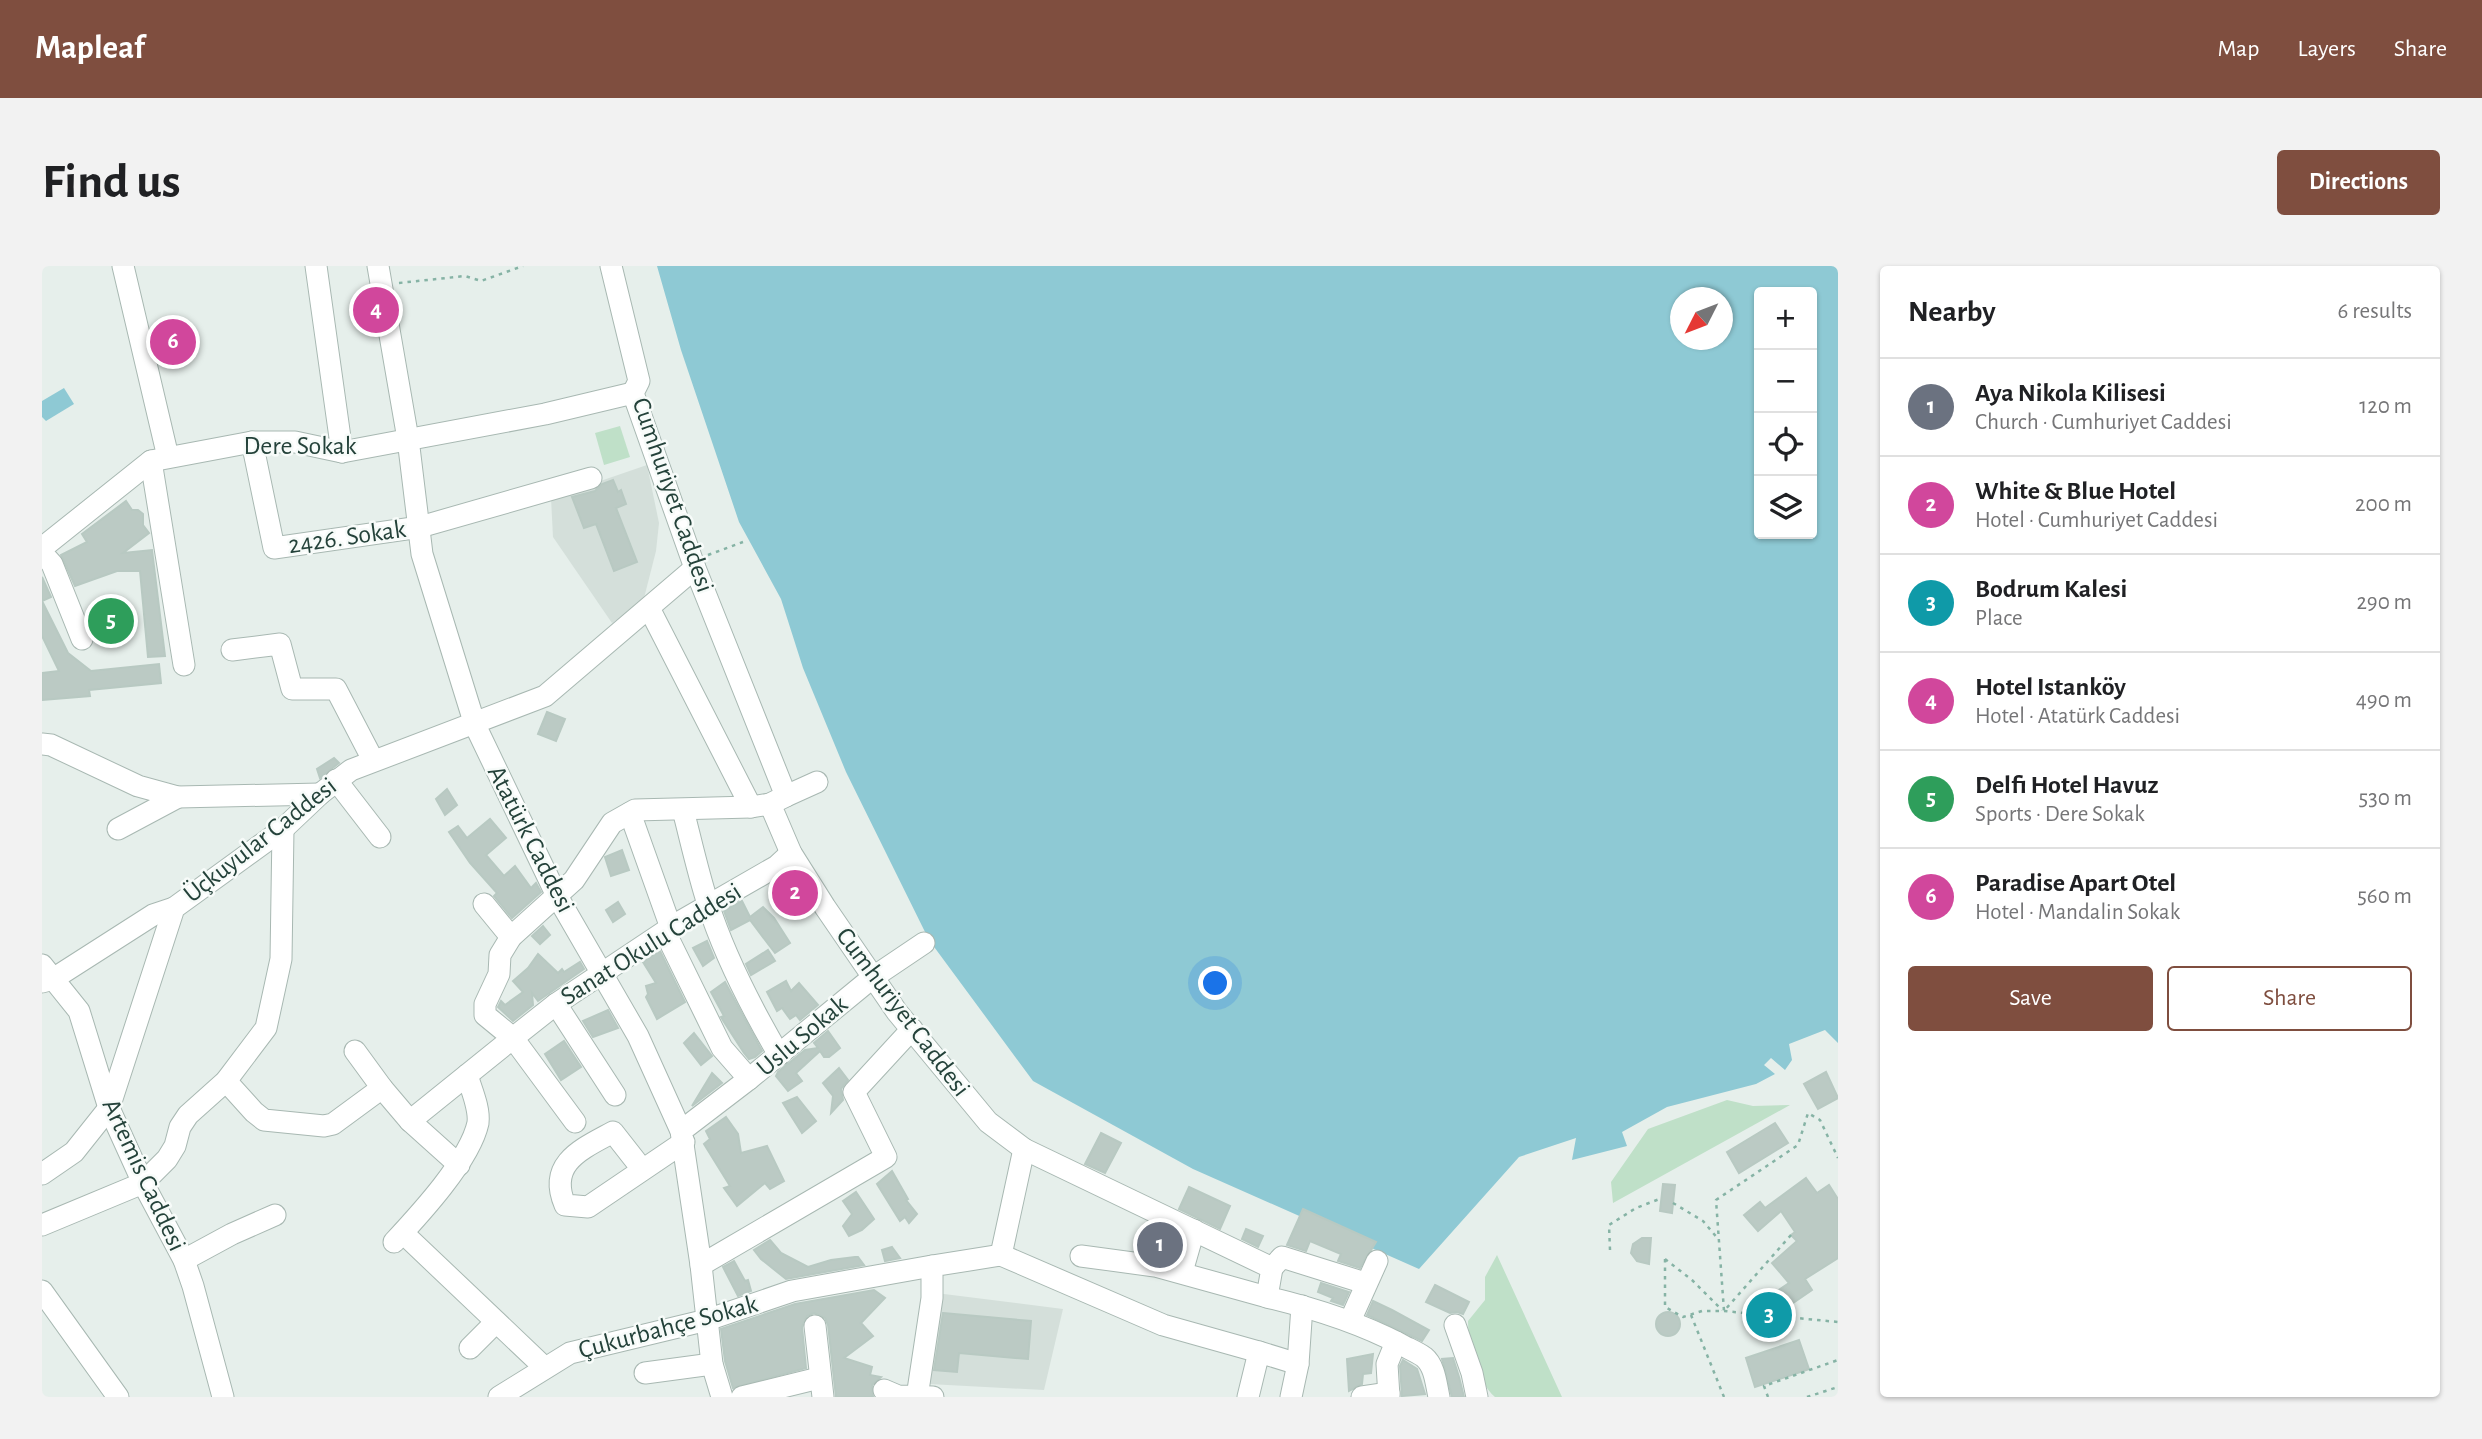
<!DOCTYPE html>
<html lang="en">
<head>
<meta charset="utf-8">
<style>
	body { margin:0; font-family:"Alegreya Sans",sans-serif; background:#f2f2f2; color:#202124 }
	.controls { position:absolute; right:21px; top:21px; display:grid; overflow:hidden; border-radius:7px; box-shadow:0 2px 5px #0004 }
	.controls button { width:63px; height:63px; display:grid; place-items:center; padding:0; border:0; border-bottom:2px solid #e0e0e0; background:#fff; color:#202124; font:35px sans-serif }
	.compass { position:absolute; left:1628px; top:21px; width:63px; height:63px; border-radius:50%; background:#fff; box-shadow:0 2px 5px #0004; rotate:228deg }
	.you { position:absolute; left:1174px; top:718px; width:24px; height:24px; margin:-18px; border:5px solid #fff; border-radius:50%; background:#1a73e8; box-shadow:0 0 0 10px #1a73e833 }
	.badge { display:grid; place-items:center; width:46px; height:46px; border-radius:50%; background:#7f4e3f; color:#fff; font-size:23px; font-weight:700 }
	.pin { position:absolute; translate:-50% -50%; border:4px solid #fff; box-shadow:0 2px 7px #0006 }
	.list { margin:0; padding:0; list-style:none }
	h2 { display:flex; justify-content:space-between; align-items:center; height:91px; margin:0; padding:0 28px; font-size:30px }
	h2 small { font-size:23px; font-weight:400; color:#757577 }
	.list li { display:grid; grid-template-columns:46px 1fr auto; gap:21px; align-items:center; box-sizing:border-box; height:98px; padding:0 28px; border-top:2px solid #e0e0e0 }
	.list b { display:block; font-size:26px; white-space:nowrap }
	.list p { margin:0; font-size:23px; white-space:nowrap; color:#757577 }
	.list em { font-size:23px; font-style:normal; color:#757577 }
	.actions { display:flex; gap:14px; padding:21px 28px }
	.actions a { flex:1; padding:16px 0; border:2px solid #7f4e3f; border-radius:7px; text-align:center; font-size:24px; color:#7f4e3f }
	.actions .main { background:#7f4e3f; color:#fff }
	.icon { flex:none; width:38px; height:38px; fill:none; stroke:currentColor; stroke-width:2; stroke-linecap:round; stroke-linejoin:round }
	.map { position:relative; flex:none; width:1796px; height:1131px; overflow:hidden; border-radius:7px }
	header { display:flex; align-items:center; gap:42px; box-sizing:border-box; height:98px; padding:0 35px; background:#7f4e3f; color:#fff }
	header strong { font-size:33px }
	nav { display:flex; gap:38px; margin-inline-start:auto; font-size:24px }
	.intro { display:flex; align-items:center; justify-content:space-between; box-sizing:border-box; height:168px; padding:0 42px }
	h1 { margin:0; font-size:49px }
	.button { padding:18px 32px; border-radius:7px; background:#7f4e3f; color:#fff; font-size:24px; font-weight:700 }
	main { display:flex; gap:42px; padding:0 42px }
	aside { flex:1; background:#fff; border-radius:7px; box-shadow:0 2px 5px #0004 }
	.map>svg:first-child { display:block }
	.built { fill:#d4dfda }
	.green { fill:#bfe0c8 }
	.water { fill:#8ec9d4; fill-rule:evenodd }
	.building { fill:#bbcac4; stroke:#b8c9c2; stroke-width:2 }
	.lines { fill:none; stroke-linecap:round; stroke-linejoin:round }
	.minor-casing { stroke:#a8b8b2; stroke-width:23 }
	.path { stroke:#86b3a5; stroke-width:2.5; stroke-dasharray:3.5 5; stroke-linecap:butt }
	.minor { stroke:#fff; stroke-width:21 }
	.labels { text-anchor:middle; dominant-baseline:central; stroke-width:5; stroke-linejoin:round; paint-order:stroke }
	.street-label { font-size:26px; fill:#24423a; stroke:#f7fbf9 }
</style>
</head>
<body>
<header>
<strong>Mapleaf</strong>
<nav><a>Map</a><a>Layers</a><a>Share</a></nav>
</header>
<div class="intro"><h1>Find us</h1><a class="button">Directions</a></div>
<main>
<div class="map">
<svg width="1796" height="1131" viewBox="0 0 1796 1131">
	<rect width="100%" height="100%" fill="#e6efeb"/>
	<g class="built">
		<polygon points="605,199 617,257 614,285 601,336 570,357 511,271 509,232"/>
		<polygon points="894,1027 1021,1043 1002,1124 887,1118"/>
	</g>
	<g class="green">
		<polygon points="578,160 588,191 562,199 553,167"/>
		<polygon points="1685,834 1711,840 1748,839 1571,937 1569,916 1606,863"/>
		<path d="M1455 989 1520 1131H1453C1436 1117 1426 1077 1426 1055L1443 1034V1011Z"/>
	</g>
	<g class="water">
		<path d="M615 0H1796V777L1783 764 1747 778 1750 794 1743 804 1729 792 1722 799 1733 808 1714 818 1625 841 1580 866 1585 880 1530 894 1534 872 1477 891 1377 1003 1151 903 991 815 887 674 804 506 761 402 739 333 697 256 639 84ZM1717 26H1770V268H1717ZM1638 32H1680V74H1638Z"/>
		<polygon points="22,122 32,138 4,155 0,151 0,135"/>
		<polygon points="86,343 88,363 52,366 50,346"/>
	</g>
	<g class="building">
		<polygon points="571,214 576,226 579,224 584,238 574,242 595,296 572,305 554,258 542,262 530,231 553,225 560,218"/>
		<polygon points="84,235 90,244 96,244 101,248 101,259 107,267 81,287 110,284 123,390 106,391 98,305 75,305 33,320 19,289 45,276 40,268"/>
		<polygon points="0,311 9,331 0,335 26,387 49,405 117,398 119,417 47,424 48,430 0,434 0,407 17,405 0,370"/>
		<polygon points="505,446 523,453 514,475 496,468"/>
		<polygon points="292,492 297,497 278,512 275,503"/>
		<polygon points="405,523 415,539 403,549 394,533"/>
		<polygon points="448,553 464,572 444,589 462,610 473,600 489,622 494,617 499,626 470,652 452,630 455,627 428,597 407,566 416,560 425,572"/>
		<polygon points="580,584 587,604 569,610 563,591"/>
		<polygon points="700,635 708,651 721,641 732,652 748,677 733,687 708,654 689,664 682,645"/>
		<polygon points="576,636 583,648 571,656 564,644"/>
		<polygon points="501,660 508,669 498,678 490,670"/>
		<polygon points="665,675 672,692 661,700 651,682"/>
		<polygon points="726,684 733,695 709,709 704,698"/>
		<polygon points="618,685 643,736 615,753 604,731 606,728 604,720 614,717 601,696"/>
		<polygon points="496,688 516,707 520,703 522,706 538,696 542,703 496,735 490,727 491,739 471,755 456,741 459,735 463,739 481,726 471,715 486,702"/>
		<polygon points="744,715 749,725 757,717 776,739 758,754 754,749 748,753 740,742 735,745 725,726"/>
		<polygon points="683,716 720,785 713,791 707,793 702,787 682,756 679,751 682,750 669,726"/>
		<polygon points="566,744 576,762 551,771 541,755"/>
		<polygon points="786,765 798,782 787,791 782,791 778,785 754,807 760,815 746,825 734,810 736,806 763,784 776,782 772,777"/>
		<polygon points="652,767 670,790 659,799 642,777"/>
		<polygon points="522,775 539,801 519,814 503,788"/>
		<polygon points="797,802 806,814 799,823 801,834 789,847 791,830 781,817"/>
		<polygon points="1784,806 1796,832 1776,843 1762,818"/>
		<polygon points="670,807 680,817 650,840"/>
		<polygon points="755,831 774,855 760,867 741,837"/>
		<polygon points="684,851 696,868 699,887 725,880 742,915 728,923 723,917 695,940 682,922 688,920 662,878 668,873 664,865"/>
		<polygon points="1733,857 1746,877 1697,907 1685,886"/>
		<polygon points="1059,867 1079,877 1063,907 1043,898"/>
		<polygon points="850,905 866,933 864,934 875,948 867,957 863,951 858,955 835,918"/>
		<polygon points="1764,912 1775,927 1787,919 1796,933 1796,992 1763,1013 1770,1024 1735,1048 1725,1032 1747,1017 1730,997 1755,975 1749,969 1753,966 1739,945 1716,965 1702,949 1718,936 1723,942"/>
		<polygon points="1621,918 1633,919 1630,947 1618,945"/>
		<polygon points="1147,921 1188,940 1178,963 1137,943"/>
		<polygon points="814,926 832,953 820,964 807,970 801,960 810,948 801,935"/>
		<polygon points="1261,943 1334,976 1318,1002 1296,995 1299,988 1268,975 1264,985 1245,979"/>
		<polygon points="1103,960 1136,972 1131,991 1094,984"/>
		<polygon points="1204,963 1221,970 1216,981 1200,973"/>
		<polygon points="1600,972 1609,972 1607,998 1595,995 1589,987 1591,978"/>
		<polygon points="728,974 739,987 766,1001 789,994 813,991 816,991 822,999 744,1013 719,993 712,984"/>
		<polygon points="850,981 858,992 843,995 840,984"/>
		<polygon points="692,995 703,1015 706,1014 709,1025 696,1030 681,1001"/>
		<polygon points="1279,1017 1307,1026 1301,1039 1289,1035 1291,1032 1276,1026"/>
		<polygon points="1393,1019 1427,1036 1421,1048 1415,1046 1408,1047 1384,1036"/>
		<polygon points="832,1024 843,1032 819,1057 831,1070 802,1092 830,1101 828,1109 839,1111 830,1119 831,1131 794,1131 786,1059 783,1052 772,1047 765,1050 760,1061 764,1102 691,1122 683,1095 679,1063 753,1038"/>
		<polygon points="1331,1035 1350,1044 1387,1064 1380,1075 1325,1049"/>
		<circle cx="1626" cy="1058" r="12"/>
		<polygon points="901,1047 989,1055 986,1093 917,1087 915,1106 892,1104"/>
		<polygon points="1757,1074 1767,1103 1713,1121 1704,1092"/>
		<polygon points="1331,1088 1329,1107 1321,1108 1320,1118 1307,1125 1305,1093"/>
		<polygon points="1411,1092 1417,1111 1422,1131 1410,1131 1400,1093"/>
		<polygon points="1361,1094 1375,1103 1383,1128 1360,1130 1358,1100"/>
	</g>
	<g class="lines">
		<g class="minor-casing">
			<g id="minor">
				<polyline points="81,0 126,191"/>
				<polyline points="274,0 300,186"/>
				<polyline points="336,0 366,173 380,288 433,459 515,630 596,770 639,865 659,999 670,1098 680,1131"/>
				<path d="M569 0 597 115 591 127 653 302 744 530 728 538 749 587 783 641 855 746 946 856 982 883 1230 1002 1225 1031C1271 1042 1316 1056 1358 1078 1365 1082 1375 1086 1382 1091 1393 1100 1394 1118 1397 1131"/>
				<polyline points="210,176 232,282 378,261 549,212"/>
				<polyline points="109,195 142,399"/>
				<polyline points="0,282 109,195 210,176 253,176 300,186 503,148 591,127"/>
				<polyline points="0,287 10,298 40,373"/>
				<polyline points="607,342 709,541"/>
				<polyline points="190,384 238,378 250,423 294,423 331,494"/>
				<polyline points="0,478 9,479 96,520 136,531 278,528"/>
				<polyline points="294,514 338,571"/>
				<polyline points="744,530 775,516"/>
				<path d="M641 544C649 575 656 607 666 638 683 691 709 741 737 789"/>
				<polyline points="588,547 629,662 626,672 680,782 707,813"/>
				<polyline points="76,563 136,531"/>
				<polyline points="442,638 469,671"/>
				<polyline points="0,699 37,745 67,842 101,917 142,994 151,1020 181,1131"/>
				<polyline points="0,716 11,713 111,649 132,642"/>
				<polyline points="514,738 573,829"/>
				<polyline points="313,785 340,822 368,855 417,899"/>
				<polyline points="184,815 212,846 222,854 282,860 291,858 340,822"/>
				<polyline points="368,855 471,772 443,749 443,738 457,708 458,689 469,671 532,614 570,557 593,544 709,541 728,538"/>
				<polyline points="533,856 471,772 514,738 634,658 735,600 749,587"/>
				<polyline points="639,865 707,813 830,712 882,677"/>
				<path d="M600 903 571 866C540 883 505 897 523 939L546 941 642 876"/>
				<polyline points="0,908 32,886 67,842 132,642 241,563 278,528 309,504 503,430 653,302"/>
				<polyline points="0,959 101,917 125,893 133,880 138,861 146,849 184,815 224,762 239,693 241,563"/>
				<polyline points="361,967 502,1101"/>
				<path d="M352 976C378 948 428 894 436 857 438 842 429 823 425 809"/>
				<polyline points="959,989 1121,1059 1217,1086"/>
				<polyline points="959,989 982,883"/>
				<polyline points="1039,990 1113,1000 1225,1031"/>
				<polyline points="142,994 190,968 233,949"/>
				<polyline points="659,999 844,891 812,826 870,763"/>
				<polyline points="1230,1002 1240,991 1323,1017"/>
				<polyline points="1140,1006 1152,964"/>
				<polyline points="0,1025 76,1131"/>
				<polyline points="1308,1055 1335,995"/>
				<polyline points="1413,1059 1430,1107 1435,1131"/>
				<polyline points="773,1060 781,1131"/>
				<polyline points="428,1082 454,1056"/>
				<polyline points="603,1107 670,1098"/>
				<polyline points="842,1124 856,1130 891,1131"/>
				<polyline points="457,1131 528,1087 665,1054 750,1025 890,1000"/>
				<polyline points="700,1131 777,1112"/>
				<polyline points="875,1131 890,1032 890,1000 959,989"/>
				<polyline points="1206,1131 1217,1086 1256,1098"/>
				<polyline points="1249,1131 1256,1098 1260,1040"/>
				<polyline points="1320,1131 1347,1127"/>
				<polyline points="1347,1131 1345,1098 1354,1076"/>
			</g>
		</g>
		<g class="path">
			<polyline points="357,17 423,10 439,15 481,0"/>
			<polyline points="666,289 701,276"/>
			<polyline points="1631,937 1661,955 1677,974"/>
			<polyline points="1749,969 1682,1045 1674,934 1756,879 1766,847 1778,854 1796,892"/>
			<polyline points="1568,984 1567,959 1594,942 1620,932"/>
			<polyline points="1623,993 1623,1041 1641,1051 1660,1045 1682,1045 1796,1056"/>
			<polyline points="1623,993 1650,1014 1680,1044"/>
			<polyline points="1649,1049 1682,1131"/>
			<polyline points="1726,1131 1722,1120 1796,1094"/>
			<polyline points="1765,1131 1796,1121"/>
		</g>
		<use href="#minor" class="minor"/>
	</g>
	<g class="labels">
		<g class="street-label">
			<text x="258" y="180">Dere Sokak</text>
			<text transform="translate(631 229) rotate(71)">Cumhuriyet Caddesi</text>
			<text transform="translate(305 271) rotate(-8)">2426. Sokak</text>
			<text transform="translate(489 573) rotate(63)">Atatürk Caddesi</text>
			<text transform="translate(218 574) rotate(-38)">Üçkuyular Caddesi</text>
			<text transform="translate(609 678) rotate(-32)">Sanat Okulu Caddesi</text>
			<text transform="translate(861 746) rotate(53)">Cumhuriyet Caddesi</text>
			<text transform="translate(760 770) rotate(-40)">Uslu Sokak</text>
			<text transform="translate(102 909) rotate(65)">Artemis Caddesi</text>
			<text transform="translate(626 1061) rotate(-15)">Çukurbahçe Sokak</text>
		</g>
	</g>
</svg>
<div class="controls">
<button>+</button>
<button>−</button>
<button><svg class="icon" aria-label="locate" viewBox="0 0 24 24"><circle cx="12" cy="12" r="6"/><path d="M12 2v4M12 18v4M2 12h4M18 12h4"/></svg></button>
<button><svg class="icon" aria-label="layers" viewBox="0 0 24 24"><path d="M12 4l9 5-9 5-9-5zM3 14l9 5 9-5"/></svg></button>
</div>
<svg class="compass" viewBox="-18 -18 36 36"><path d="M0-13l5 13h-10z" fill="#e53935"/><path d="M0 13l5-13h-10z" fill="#757577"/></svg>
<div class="you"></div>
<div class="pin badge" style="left:1118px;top:979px;background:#6b7280">1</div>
<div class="pin badge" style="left:753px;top:627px;background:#d1479c">2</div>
<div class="pin badge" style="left:1727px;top:1049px;background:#0f9aa8">3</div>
<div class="pin badge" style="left:334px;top:44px;background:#d1479c">4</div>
<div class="pin badge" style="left:69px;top:355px;background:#2e9e5b">5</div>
<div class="pin badge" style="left:131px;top:76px;background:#d1479c">6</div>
</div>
<aside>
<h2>Nearby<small>6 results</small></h2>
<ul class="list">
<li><span class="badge" style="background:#6b7280">1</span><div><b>Aya Nikola Kilisesi</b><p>Church · Cumhuriyet Caddesi</p></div><em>120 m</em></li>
<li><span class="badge" style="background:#d1479c">2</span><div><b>White &amp; Blue Hotel</b><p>Hotel · Cumhuriyet Caddesi</p></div><em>200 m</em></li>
<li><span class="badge" style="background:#0f9aa8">3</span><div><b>Bodrum Kalesi</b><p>Place</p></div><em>290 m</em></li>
<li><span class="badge" style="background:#d1479c">4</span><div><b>Hotel Istanköy</b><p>Hotel · Atatürk Caddesi</p></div><em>490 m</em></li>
<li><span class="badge" style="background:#2e9e5b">5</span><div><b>Delfi Hotel Havuz</b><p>Sports · Dere Sokak</p></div><em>530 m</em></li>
<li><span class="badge" style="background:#d1479c">6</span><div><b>Paradise Apart Otel</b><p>Hotel · Mandalin Sokak</p></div><em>560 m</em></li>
</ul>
<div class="actions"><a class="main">Save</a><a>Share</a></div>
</aside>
</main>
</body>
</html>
